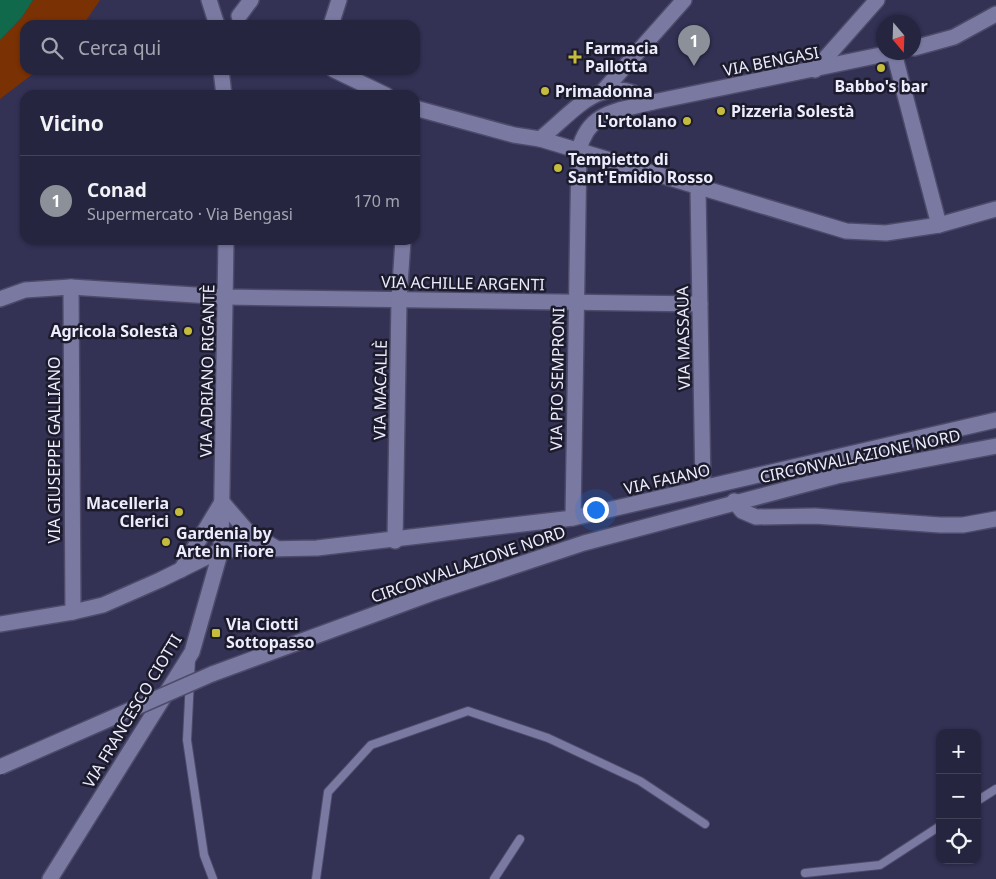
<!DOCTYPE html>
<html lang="it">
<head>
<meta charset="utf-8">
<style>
	body { margin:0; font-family:"Noto Sans",sans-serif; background:#32314a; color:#f1f3f6 }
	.controls { position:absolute; right:15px; bottom:15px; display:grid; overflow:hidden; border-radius:10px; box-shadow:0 1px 4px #0004 }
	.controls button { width:45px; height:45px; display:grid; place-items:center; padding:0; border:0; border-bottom:1px solid #424259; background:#26253f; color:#f1f3f6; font:25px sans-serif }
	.compass { position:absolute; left:876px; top:15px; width:45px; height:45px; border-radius:50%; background:#26253f; box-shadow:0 1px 4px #0004; rotate:161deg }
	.you { position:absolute; left:595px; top:509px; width:18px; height:18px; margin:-12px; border:4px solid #fff; border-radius:50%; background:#1a73e8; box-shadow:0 0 0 8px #1a73e833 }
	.badge { display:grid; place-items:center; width:32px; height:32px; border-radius:50%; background:#8c9099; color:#fff; font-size:16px; font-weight:700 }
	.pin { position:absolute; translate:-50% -41px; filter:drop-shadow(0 1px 2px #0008) }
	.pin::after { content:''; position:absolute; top:26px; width:18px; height:15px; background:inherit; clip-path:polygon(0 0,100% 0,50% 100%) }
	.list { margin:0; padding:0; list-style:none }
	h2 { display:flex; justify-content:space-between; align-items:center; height:65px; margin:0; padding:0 20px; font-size:21px }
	h2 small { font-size:16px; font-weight:400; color:#a4a5b0 }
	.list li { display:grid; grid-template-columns:32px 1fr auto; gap:15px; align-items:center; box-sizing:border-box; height:90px; padding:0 20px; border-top:1px solid #424259 }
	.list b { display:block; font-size:19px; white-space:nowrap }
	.list p { margin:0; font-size:16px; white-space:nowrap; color:#a4a5b0 }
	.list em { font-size:16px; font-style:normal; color:#a4a5b0 }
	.icon { flex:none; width:28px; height:28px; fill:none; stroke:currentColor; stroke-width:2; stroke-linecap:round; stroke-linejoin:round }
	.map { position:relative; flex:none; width:996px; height:879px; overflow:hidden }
	.search { position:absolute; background:#26253f; box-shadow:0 1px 4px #0004; left:20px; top:20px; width:400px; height:55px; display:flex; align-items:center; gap:12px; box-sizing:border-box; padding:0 18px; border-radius:15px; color:#a4a5b0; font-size:19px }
	.panel { position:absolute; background:#26253f; box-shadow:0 1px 4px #0004; left:20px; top:90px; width:400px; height:155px; border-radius:15px }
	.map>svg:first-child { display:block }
	.green { fill:#7a3104 }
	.water { fill:#11694c }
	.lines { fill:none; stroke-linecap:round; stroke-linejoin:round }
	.lane-casing { stroke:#4d4b69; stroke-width:10 }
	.street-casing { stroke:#4d4b69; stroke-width:18 }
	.secondary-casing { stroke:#4d4b69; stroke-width:18 }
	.lane { stroke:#7a79a2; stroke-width:8 }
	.street { stroke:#7a79a2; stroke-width:15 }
	.secondary { stroke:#7a79a2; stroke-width:15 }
	.secondary-bridge-casing { stroke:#4d4b69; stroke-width:18; stroke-linecap:butt }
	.secondary-bridge { stroke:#7a79a2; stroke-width:15 }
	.poi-dot { fill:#c5bc3d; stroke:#1c1b2b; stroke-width:2 }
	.labels { text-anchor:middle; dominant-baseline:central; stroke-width:5; stroke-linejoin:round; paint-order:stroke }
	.poi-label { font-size:16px; font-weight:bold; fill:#ececff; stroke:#1c1b2b; text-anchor:start }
	.street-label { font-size:16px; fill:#ececff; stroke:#1c1b2b }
</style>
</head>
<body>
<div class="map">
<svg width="996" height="879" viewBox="0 0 996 879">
	<rect width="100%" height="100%" fill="#333154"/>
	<polygon class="green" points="33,0 100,0 83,25 25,25 25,70 38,70 0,99 0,40 22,17"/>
	<polygon class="water" points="0,0 33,0 22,17 0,40"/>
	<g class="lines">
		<g class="lane-casing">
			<g id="lane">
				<polyline points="191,659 187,740 204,855 213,879"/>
				<polyline points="977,801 996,789"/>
				<polyline points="805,873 880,865 940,826"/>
				<polyline points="316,879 328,792 371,745 468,711 548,738 640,781 705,824"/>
				<polyline points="494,879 520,839"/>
			</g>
		</g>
		<g class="street-casing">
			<g id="street">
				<polyline points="209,0 217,25"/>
				<polyline points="239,16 251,0"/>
				<polyline points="331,25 339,0"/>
				<polyline points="894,53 939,225"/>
				<polyline points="815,70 877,0"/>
				<polyline points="604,90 684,0"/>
				<polyline points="540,139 846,231 886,233 939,225 996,209"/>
				<polyline points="698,188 703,488"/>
				<polyline points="71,287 73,612"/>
				<polyline points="0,299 25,290 71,287 226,297 700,304"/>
				<polyline points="734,501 742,511 756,517 815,516 940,525 963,525 996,519"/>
				<path d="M573 518 579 150C589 110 619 111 653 102"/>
				<polyline points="395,541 399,300 403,240"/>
			</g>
		</g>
		<g class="secondary-casing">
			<g id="secondary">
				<polyline points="914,48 954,37 996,14"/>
				<polyline points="221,70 224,95"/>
				<polyline points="334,70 386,95"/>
				<path d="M415 108 514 135 540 139C578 108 602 70 653 102L895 52"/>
				<polyline points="222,502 247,531 276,548"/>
				<polyline points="181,570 222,502"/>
				<polyline points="0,624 73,612 103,605 160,580 221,550 317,548 573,518 996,420"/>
				<polyline points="212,674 430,594 584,543 837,476 996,446"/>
				<polyline points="50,879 192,652 221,550 226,240"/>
			</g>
		</g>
		<use href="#lane" class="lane"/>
		<use href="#street" class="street"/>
		<use href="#secondary" class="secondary"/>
		<g class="secondary-bridge-casing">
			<polyline id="secondary-bridge" points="0,767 212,674"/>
		</g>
		<use href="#secondary-bridge" class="secondary-bridge"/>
	</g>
	<g class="poi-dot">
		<path d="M572.5 49.5h5v5h5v5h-5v5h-5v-5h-5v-5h5z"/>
		<circle cx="881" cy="68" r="5"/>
		<circle cx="545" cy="91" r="5"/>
		<circle cx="721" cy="111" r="5"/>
		<circle cx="687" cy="121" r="5"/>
		<circle cx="558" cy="168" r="5"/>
		<circle cx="188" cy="331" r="5"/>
		<circle cx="179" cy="512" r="5"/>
		<circle cx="166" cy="542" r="5"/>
		<rect x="211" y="628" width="10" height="10" rx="2.5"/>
	</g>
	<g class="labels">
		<g class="poi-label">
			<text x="585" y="48">Farmacia<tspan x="585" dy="18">Pallotta</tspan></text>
			<text x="881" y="86" text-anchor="middle">Babbo's bar</text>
			<text x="555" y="91">Primadonna</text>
			<text x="731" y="111">Pizzeria Solestà</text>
			<text x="677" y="121" text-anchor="end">L'ortolano</text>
			<text x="568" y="159">Tempietto di<tspan x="568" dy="18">Sant'Emidio Rosso</tspan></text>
			<text x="178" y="331" text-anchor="end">Agricola Solestà</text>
			<text x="169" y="503" text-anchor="end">Macelleria<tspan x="169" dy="18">Clerici</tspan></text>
			<text x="176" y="533">Gardenia by<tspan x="176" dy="18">Arte in Fiore</tspan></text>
			<text x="226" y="624">Via Ciotti<tspan x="226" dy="18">Sottopasso</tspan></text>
		</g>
		<g class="street-label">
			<text transform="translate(771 61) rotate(-11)">VIA BENGASI</text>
			<text transform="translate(463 283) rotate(1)">VIA ACHILLE ARGENTI</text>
			<text transform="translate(683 338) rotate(-91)">VIA MASSAUA</text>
			<text transform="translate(207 371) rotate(-89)">VIA ADRIANO RIGANTÈ</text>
			<text transform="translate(557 379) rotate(-89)">VIA PIO SEMPRONI</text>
			<text transform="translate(380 390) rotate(-89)">VIA MACALLÈ</text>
			<text transform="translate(54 450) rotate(-90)">VIA GIUSEPPE GALLIANO</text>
			<text transform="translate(860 456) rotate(-12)">CIRCONVALLAZIONE NORD</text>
			<text transform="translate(667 479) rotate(-13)">VIA FAIANO</text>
			<text transform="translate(468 564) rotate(-19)">CIRCONVALLAZIONE NORD</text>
			<text transform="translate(132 711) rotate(-59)">VIA FRANCESCO CIOTTI</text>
		</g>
	</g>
</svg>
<div class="controls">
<button>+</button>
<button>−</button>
<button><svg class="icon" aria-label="locate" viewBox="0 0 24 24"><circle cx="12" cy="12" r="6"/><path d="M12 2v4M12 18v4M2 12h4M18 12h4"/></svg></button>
</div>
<svg class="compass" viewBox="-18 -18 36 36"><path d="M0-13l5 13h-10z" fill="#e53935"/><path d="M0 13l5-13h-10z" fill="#a4a5b0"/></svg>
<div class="you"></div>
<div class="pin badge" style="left:694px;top:66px">1</div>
<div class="search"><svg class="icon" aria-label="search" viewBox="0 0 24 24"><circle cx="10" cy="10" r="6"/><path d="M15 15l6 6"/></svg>Cerca qui</div>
<section class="panel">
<h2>Vicino<small></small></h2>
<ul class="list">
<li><span class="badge">1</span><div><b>Conad</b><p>Supermercato · Via Bengasi</p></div><em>170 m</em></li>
</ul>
</section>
</div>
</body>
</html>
